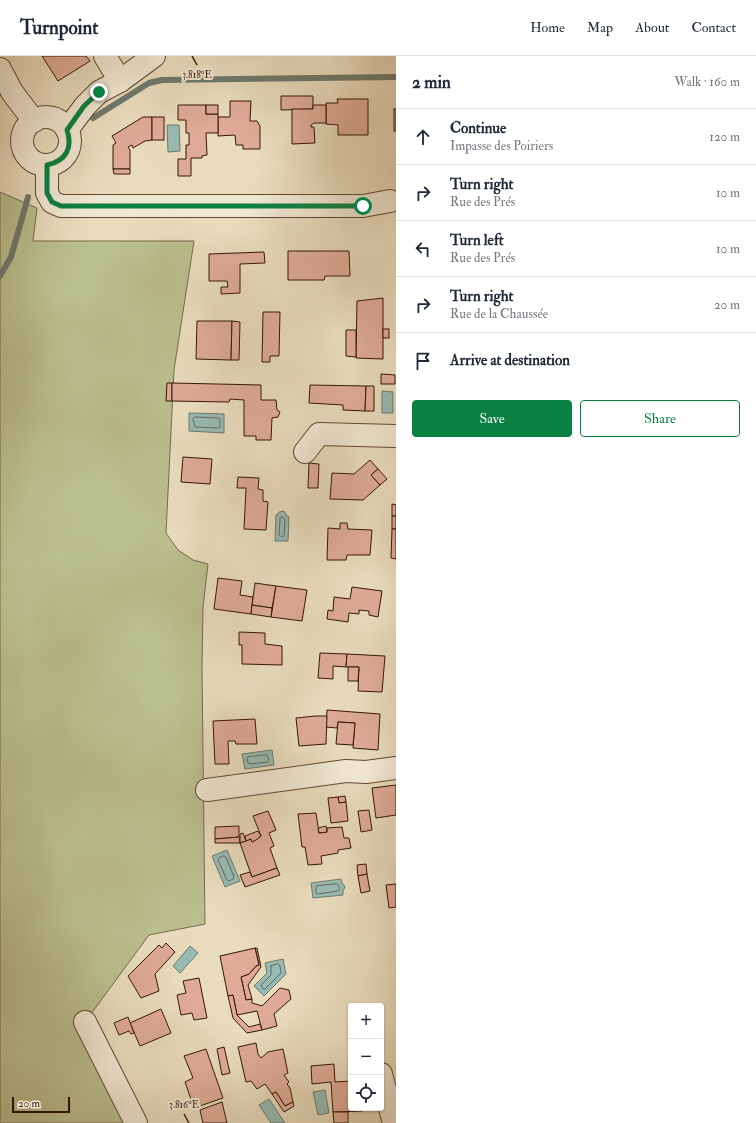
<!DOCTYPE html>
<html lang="en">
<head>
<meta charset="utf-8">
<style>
	body { margin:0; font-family:"IM FELL Double Pica",serif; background:#f6f6f7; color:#1f2937 }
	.controls { position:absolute; right:12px; bottom:12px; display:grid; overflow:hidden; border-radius:4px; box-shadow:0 1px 3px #0004 }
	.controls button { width:36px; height:36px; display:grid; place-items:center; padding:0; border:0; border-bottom:1px solid #e0e1e3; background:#fff; color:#1f2937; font:20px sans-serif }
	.scale { position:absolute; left:12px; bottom:10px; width:58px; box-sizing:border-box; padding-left:4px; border:2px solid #341605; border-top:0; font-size:11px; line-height:14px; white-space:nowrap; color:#341605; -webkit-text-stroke:3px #f1e8d4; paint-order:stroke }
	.stop { position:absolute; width:12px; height:12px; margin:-9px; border:3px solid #0b8043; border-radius:50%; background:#fff }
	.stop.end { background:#0b8043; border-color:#fff; box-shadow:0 1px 4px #0008 }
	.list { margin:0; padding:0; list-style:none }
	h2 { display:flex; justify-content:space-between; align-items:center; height:52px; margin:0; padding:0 16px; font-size:17px }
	h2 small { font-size:13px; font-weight:400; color:#747a83 }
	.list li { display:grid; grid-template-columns:26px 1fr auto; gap:12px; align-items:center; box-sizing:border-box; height:56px; padding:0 16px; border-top:1px solid #e0e1e3 }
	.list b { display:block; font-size:15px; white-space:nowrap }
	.list p { margin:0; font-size:13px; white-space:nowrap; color:#747a83 }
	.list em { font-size:13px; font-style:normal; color:#747a83 }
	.actions { display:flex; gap:8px; padding:12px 16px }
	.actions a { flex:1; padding:9px 0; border:1px solid #0b8043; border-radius:4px; text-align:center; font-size:14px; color:#0b8043 }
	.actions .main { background:#0b8043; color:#fff }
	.icon { flex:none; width:22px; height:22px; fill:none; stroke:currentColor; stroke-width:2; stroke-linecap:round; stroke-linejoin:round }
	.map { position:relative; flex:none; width:396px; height:1067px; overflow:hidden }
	header { display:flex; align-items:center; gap:24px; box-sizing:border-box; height:56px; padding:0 20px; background:#fff; border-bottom:1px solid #e0e1e3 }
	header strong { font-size:19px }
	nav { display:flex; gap:22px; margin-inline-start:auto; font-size:14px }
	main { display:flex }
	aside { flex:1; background:#fff }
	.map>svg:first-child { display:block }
	.green { fill:#babf8f; stroke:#776a4a }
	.water { fill:#97bbb3; stroke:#6f796d }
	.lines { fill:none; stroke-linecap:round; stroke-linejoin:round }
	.shore { stroke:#66685c; stroke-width:1 }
	.stream { stroke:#6f796d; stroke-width:6 }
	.building { fill:#dfab97; stroke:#341605 }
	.minor-casing { stroke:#614833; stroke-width:24 }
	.minor { stroke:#f1e8d4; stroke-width:22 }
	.route { stroke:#0b8043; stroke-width:5 }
	.ticks { fill:none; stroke:#341605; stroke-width:1.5 }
	.ticks-label { font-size:10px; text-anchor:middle; fill:#341605; stroke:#f1e8d4; stroke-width:4; stroke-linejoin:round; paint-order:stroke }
</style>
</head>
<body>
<header>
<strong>Turnpoint</strong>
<nav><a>Home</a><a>Map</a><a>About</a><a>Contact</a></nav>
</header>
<main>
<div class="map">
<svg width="396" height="1067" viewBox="0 0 396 1067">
	<rect width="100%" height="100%" fill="#e9dcbd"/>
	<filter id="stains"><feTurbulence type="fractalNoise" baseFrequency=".005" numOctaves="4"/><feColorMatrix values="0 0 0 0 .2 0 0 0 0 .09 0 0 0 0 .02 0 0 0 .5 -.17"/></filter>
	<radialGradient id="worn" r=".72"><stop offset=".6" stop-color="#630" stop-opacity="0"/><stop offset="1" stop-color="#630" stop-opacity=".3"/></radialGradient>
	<polygon class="green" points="0,136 37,152 33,185 194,185 174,314 166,477 178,494 193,504 208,508 203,551 202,610 205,868 149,879 85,966 130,1067 0,1067"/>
	<g class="water">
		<polygon points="167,69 179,69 180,95 168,96"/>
		<polygon points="382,335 393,336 393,357 382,357"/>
		<polygon points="189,357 224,358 224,377 189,375"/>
		<polygon points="284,455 287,460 289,461 288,485 275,485 276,459 277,459 279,456"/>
		<polygon points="272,694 274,709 245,713 242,698"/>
		<polygon points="227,794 240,825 225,831 212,800"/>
		<polygon points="341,823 342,827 345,831 343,835 343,839 313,842 311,827"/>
		<polygon points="190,890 198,897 180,917 173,910"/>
		<polygon points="283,903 286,918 264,940 254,930 267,917 265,907"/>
		<polygon points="325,1034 329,1057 318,1059 313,1036"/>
		<polygon points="269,1043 285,1067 271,1067 259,1049"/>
	</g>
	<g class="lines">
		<g class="shore">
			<polygon points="195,361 219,362 220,364 220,371 218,372 195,371 193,363"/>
			<polygon points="281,461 283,461 285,464 284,480 282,481 279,479 280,463"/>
			<polygon points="267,699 269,704 268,706 250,708 248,707 247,703 248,701"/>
			<polygon points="224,800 226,801 234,821 233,823 229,825 227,824 218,804 219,802"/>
			<polygon points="337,828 340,832 338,835 318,838 316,837 316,832 317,830"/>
			<polygon points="278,908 280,910 281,917 265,933 263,933 261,929 271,919 271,910"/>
		</g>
		<g class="stream">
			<polyline points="93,62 149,27 162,24 396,21"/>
			<polyline points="0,220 11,201 28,141"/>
		</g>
	</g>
	<g class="building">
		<polygon points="42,0 86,0 90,5 58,25"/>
		<polygon points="281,40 313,40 313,53 281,54"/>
		<polygon points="337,43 368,43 368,79 338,79 338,69 326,68 326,47 338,47"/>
		<polygon points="230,45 251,45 250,65 257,65 260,70 260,93 243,93 243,89 236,89 235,79 218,80 218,61 230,61"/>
		<polygon points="178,49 206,49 206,58 218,58 218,77 206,77 207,99 202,100 202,102 191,102 191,120 178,120 178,103 186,103 186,89 189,89 189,77 186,77 186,64 178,64"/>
		<rect x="206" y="49" width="12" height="9"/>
		<polygon points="313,49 326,49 326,67 314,67 311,69 311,71 314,71 315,87 292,88 292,53 313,53"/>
		<rect x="394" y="53" width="2" height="22"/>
		<polygon points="143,61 152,61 152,84 145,85 133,92 132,89 128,91 130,94 130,113 113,113 113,89 116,87 112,80"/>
		<rect x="152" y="61" width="12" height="23"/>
		<polygon points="113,113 130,113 130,118 114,118"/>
		<polygon points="288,195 349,195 350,220 325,220 324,224 288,224"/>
		<polygon points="264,196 265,207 240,208 240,237 221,238 221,231 228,231 227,225 209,225 209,198"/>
		<polygon points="383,242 383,303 356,302 357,245"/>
		<polygon points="263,256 280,256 279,300 270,300 270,306 262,306"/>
		<polygon points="197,265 232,265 231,304 196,303"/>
		<polygon points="232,265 240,266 239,304 231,304"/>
		<rect x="383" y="273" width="6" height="9"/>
		<polygon points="346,274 356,274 356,301 346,300"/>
		<polygon points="381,318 395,319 395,328 381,328"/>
		<polygon points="167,327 172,327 172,345 166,345"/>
		<polygon points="172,327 261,329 261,344 276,344 277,354 280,356 278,361 272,362 271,384 256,384 256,380 244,380 244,344 230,343 229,346 172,345"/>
		<polygon points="310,329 366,330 365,355 343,354 343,349 309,347"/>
		<polygon points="366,330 374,330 374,355 365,355"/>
		<polygon points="183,401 212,403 210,428 181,426"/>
		<polygon points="370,404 378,413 371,419 380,429 363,444 330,443 332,417 354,418"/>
		<polygon points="309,407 319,408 318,432 308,432"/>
		<polygon points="378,413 387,423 380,429 371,419"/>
		<polygon points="238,421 259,422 258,433 263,434 263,445 268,446 266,474 244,473 246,432 237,432"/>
		<polygon points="392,448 396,449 396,460 392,460"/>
		<rect x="392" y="460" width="4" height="13"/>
		<polygon points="340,467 347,467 348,473 372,474 370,499 347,499 346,504 327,504 328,472 340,473"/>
		<polygon points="392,473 396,473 396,503 391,502"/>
		<polygon points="218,522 242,525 240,539 253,541 251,558 214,553"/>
		<polygon points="255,527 276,530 272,552 252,549"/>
		<polygon points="276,530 307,534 302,565 271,561"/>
		<polygon points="352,531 382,535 378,561 369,559 369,555 359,554 359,558 349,557 348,566 327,563 328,554 333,555 334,541 350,543"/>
		<polygon points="252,549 272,552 271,561 251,558"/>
		<polygon points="239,576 265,577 265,588 282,590 282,609 242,608 242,589 239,589"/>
		<polygon points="320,597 347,598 346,611 333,610 333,623 318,622"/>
		<polygon points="347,598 385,600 382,636 358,635 359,611 346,611"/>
		<polygon points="348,611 359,611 358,625 348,625"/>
		<polygon points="327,654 380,658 378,694 353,692 355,667 338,666 337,672 326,671"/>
		<polygon points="315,660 327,660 326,688 299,690 296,662"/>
		<polygon points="255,663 257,688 236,688 235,685 228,685 229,708 215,708 213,665"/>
		<polygon points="338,666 355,667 353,689 336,688"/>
		<polygon points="396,729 396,759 376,762 372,732"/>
		<polygon points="345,740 346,746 339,747 338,741"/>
		<polygon points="338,741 339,747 346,746 348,765 331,767 328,742"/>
		<polygon points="369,754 372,774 361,776 358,755"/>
		<polygon points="268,755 276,774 269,777 274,790 270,792 277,812 252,821 240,787 251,783 252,786 261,780 253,760"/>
		<polygon points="316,757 319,777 327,776 327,772 342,771 344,782 349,782 351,792 338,794 338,797 321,800 322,808 308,809 305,791 302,791 298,758"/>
		<polygon points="239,770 239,781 215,783 215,771"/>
		<polygon points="326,770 327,776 319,777 318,772"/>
		<polygon points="258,775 261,780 256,784 252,786 251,783 246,785 245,780"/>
		<polygon points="243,777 246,785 240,787 240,778"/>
		<polygon points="239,781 240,787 215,787 215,783"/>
		<polygon points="366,808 367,818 358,820 357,809"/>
		<polygon points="277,812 280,819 245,831 240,819 250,816 252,821"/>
		<polygon points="367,818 370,835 361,837 358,820"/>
		<polygon points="396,828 396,851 389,852 386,829"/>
		<polygon points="166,887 175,896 155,918 159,935 141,942 128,920 159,889 162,892"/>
		<polygon points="255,892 257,892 261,911 248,929 252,943 246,944 241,921 249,918 256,910 259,909"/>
		<polygon points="255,892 259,909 256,910 249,918 241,921 246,944 252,943 252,947 262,950 280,932 289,934 291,943 274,958 277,970 262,974 257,955 237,959 233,939 228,940 220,900"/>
		<polygon points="199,922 207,962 194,964 192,957 181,959 177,939 186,937 183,925"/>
		<polygon points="233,939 237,959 249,971 260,968 262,974 247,977 233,962 228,940"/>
		<polygon points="161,953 171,977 140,990 130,967"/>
		<polygon points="128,961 134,977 131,978 129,975 119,979 114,967"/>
		<polygon points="256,987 258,998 261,1002 268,996 283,993 288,1017 284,1019 289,1026 287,1028 290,1032 293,1046 285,1050 276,1036 272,1038 265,1028 257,1033 251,1025 246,1026 238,991"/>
		<polygon points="224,991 230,1017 222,1019 217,993"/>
		<polygon points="206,993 223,1042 194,1052 185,1026 193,1022 184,1000"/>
		<polygon points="334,1008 335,1026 351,1025 351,1052 363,1052 363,1055 333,1056 331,1026 312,1028 311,1010"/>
		<polygon points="276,1036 285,1050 293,1046 294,1050 284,1056 272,1038"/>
		<polygon points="222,1046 227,1067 203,1067 200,1054"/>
		<polygon points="333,1056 348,1056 348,1067 334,1067"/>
	</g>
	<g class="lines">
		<g class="minor-casing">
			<g id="minor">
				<polyline points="105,0 120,25"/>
				<polyline points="0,13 12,36 34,65"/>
				<circle cx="46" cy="85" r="24"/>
				<polyline points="67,74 85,50 99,36 120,25 154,0"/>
				<polyline points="47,109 47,137 52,146 61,150 363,150 390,145"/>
				<polyline points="305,396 319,378 396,380"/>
				<polyline points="207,734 346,715 366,716 396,712"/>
				<polyline points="85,966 136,1067"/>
				<polyline points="381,1018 394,1067"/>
			</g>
		</g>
		<use href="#minor" class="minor"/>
	</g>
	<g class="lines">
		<path class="route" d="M99 36 84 50 67 74C73 92 66 105 47 109V137L52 146 61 150H363"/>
	</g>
	<path class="ticks" d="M192 0 197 9M184 1058 189 1067"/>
	<g class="ticks-label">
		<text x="197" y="22">3.818°E</text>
		<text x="184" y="1052">3.816°E</text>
	</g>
	<rect width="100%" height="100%" filter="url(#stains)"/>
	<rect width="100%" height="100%" fill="url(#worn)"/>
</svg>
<div class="controls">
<button>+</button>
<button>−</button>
<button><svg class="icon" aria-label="locate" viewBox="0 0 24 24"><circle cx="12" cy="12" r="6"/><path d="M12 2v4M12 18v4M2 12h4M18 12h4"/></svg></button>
</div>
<div class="scale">20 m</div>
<div class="stop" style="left:363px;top:150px"></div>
<div class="stop end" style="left:99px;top:36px"></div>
</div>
<aside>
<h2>2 min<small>Walk · 160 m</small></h2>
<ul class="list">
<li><svg class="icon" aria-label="ahead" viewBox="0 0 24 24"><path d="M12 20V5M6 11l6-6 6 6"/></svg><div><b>Continue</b><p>Impasse des Poiriers</p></div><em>120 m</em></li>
<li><svg class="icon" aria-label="right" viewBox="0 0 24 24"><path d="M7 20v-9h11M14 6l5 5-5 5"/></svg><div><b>Turn right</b><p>Rue des Prés</p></div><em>10 m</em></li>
<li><svg class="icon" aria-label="left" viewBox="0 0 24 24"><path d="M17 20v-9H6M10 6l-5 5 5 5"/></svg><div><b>Turn left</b><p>Rue des Prés</p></div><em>10 m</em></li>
<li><svg class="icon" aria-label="right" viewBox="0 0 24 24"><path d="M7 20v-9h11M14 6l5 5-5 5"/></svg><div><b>Turn right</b><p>Rue de la Chaussée</p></div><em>20 m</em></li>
<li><svg class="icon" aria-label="arrive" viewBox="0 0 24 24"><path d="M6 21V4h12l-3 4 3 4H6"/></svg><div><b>Arrive at destination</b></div></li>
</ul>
<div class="actions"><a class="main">Save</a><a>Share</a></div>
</aside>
</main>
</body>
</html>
